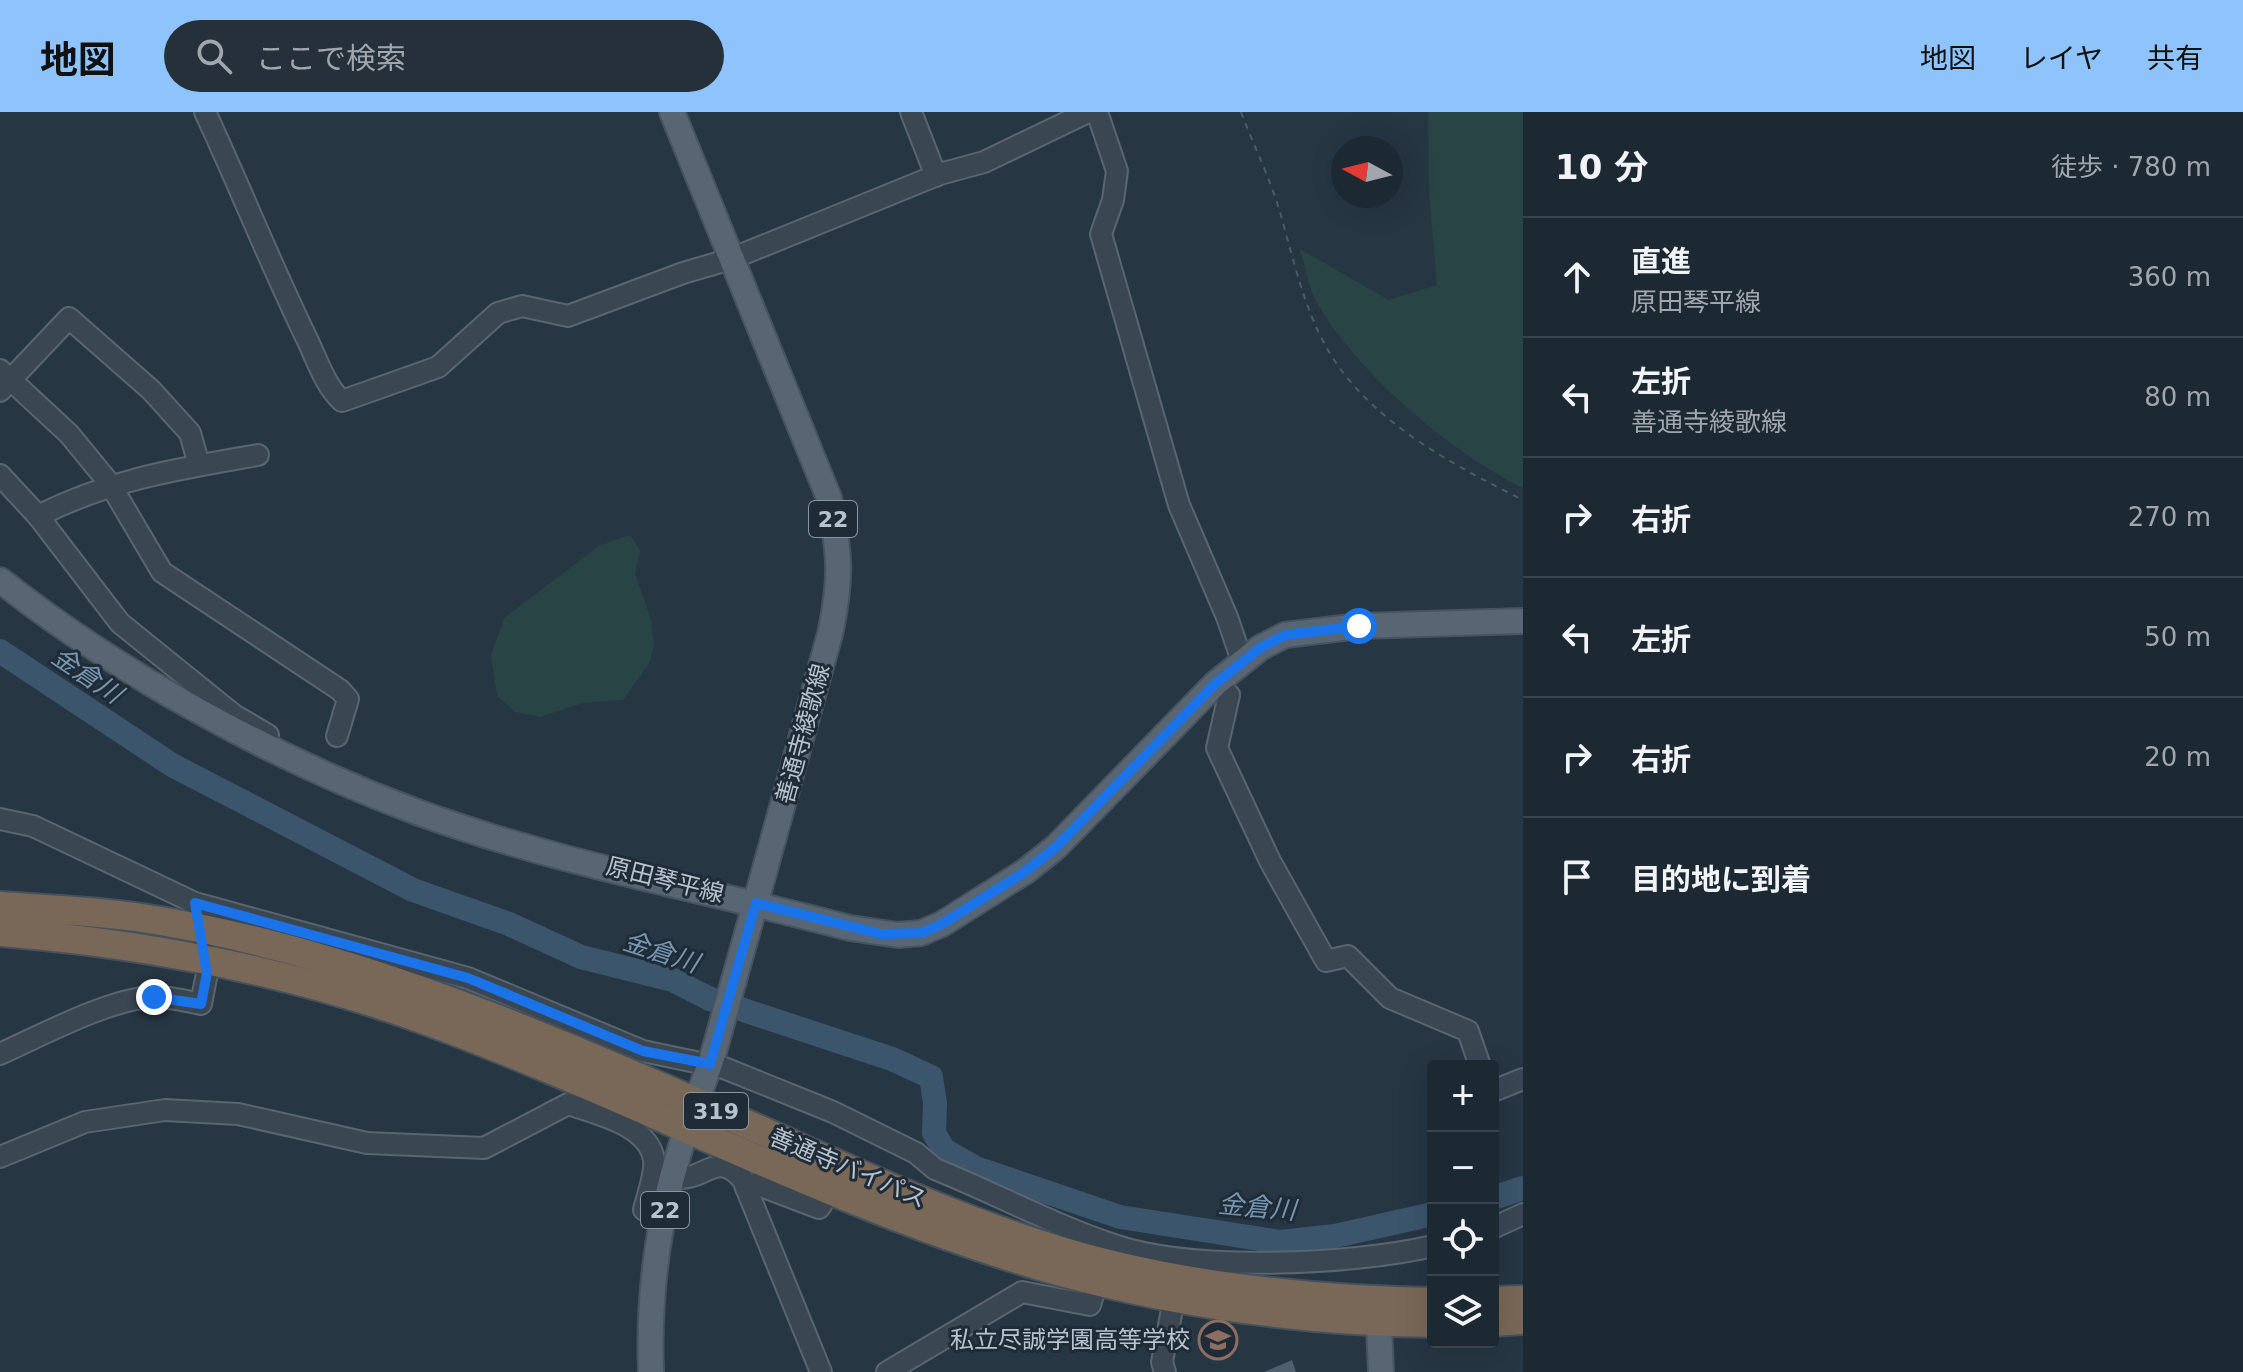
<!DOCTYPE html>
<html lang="ja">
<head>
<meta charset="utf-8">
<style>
	body { margin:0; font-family:"DejaVu Sans","Noto Sans JP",sans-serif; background:#25303a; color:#f1f3f6 }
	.controls { position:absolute; right:24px; bottom:24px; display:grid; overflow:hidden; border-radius:8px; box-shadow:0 8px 32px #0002 }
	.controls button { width:72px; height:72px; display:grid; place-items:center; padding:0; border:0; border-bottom:2px solid #3a444d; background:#1c2832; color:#f1f3f6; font:40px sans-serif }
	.compass { position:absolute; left:1331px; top:24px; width:72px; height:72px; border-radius:50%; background:#1c2832; box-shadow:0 8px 32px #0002; rotate:277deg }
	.stop { position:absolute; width:24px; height:24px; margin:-18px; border:6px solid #1a73e8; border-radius:50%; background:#fff }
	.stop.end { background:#1a73e8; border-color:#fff; box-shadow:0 2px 8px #0008 }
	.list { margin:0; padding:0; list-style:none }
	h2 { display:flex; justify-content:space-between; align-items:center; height:104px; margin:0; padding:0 32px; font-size:34px }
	h2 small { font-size:26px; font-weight:400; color:#a0a6ac }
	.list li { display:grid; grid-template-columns:52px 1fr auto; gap:24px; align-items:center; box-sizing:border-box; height:120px; padding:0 32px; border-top:2px solid #3a444d }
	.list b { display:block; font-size:30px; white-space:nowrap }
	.list p { margin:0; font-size:26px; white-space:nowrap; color:#a0a6ac }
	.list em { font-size:26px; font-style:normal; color:#a0a6ac }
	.icon { flex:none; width:44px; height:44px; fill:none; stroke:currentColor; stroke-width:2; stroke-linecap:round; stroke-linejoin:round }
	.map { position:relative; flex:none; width:1523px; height:1260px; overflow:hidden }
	header { display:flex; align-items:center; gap:48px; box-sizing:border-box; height:112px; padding:0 40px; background:#8ec4fb; color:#111 }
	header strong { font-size:38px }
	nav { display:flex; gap:44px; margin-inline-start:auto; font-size:28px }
	.search { width:560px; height:72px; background:#25303a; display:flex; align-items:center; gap:20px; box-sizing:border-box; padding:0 28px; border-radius:44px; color:#a0a6ac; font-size:30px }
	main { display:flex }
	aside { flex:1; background:#1c2832 }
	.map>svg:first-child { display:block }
	.green { fill:#284444 }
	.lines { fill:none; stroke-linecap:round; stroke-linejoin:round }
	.river { stroke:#3b556c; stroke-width:24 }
	.building { fill:#4f5f6e }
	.minor-casing { stroke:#596570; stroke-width:24 }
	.major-casing { stroke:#47535f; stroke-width:28 }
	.highway-casing { stroke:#45525d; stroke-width:32 }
	.path { stroke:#466060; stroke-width:2; stroke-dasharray:6 6; stroke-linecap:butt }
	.minor { stroke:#3a4753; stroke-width:20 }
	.major { stroke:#586673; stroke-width:24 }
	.highway { stroke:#796857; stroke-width:28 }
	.route { stroke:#1a73e8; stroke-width:10 }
	.labels { text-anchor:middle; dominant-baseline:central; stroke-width:6; stroke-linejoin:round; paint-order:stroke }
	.shield { fill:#1f2c38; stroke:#8a95a0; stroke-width:2 }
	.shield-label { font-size:22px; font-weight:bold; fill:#b8c2cc }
	.street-label { font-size:24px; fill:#b8c2cc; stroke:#1f2c38 }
	.poi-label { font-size:24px; fill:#b8c2cc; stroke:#1f2c38; text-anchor:end }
	.water-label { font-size:26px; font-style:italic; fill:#7796b0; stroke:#1f2c38 }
</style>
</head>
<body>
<header>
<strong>地図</strong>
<div class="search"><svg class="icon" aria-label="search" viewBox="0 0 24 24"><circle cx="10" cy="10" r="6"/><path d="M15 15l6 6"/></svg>ここで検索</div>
<nav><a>地図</a><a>レイヤ</a><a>共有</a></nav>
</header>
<main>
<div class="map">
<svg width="1523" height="1260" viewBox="0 0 1523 1260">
	<rect width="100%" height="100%" fill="#263643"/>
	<g class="green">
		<path d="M1428 0H1523V376C1450 340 1356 260 1316 189 1308 174 1305 153 1300 137L1389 188 1437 173 1429 81Z"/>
		<polygon points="630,423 640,438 635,462 651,507 654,533 650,550 623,588 583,591 540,605 515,600 497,584 491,543 504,506 600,433"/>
	</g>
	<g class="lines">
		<g class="river">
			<polyline points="0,539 172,653 413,778 509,812 581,845 673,868 710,887 892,947 931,965 935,991 934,1021 944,1038 976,1056 1120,1105 1280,1130 1335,1124 1433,1102"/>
			<polyline points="1493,1086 1523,1076"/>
		</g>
	</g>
	<polygon class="building" points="1292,1248 1296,1260 1264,1260"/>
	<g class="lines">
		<g class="minor-casing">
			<g id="minor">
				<path d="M205 0C240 75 270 151 306 225 316 245 325 274 342 289L438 255 498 201 522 194 568 204 683 161 731 147 940 62 984 50 1088 0"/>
				<polyline points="911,0 936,64"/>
				<polyline points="1097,0 1117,59 1113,88 1101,122 1179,393 1227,505 1242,549"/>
				<polyline points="0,258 69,322 110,372 162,460 340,578 348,587 337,624"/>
				<polyline points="0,279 69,206 151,278 190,321 199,353"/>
				<polyline points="0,363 38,404 120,511 234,603 268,623"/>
				<path d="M38 404C111 367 178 357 258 343"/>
				<polyline points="1215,572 1229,583 1217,636 1270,749 1326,849 1348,844 1390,886 1468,919 1480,954"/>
				<path d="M0 707 33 714 195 791 468 866 643 939 724 956 833 1000 916 1041 935 1057C995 1081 1053 1113 1114 1133 1193 1160 1351 1153 1433 1134"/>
				<path d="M0 942C40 924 109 887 152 885 168 884 186 889 201 892L207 861 202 835"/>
				<polyline points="1493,979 1523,967"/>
				<path d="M0 1045 85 1010 165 998 238 1002 367 1031 484 1036 568 992C597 1002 649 1013 654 1048 656 1062 647 1084 644 1098L664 1104"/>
				<path d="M674 1065C705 1071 716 1036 743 1068L821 1260"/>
				<polyline points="746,1076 756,1072 819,1096 832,1077"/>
				<polyline points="1493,1116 1523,1102"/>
				<polyline points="887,1260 1022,1180 1090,1193 1097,1170"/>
				<polyline points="1165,1260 1162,1250 1174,1187"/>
			</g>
		</g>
		<g class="major-casing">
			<g id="major">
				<path d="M0 468C119 562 274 647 417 700 556 751 706 778 850 816L898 823 921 821 942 812 1026 759 1056 735 1215 572 1260 536 1285 523 1359 514 1523 509"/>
				<polyline points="1378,1191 1381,1260"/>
				<path d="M651 1260C648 1178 660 1094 687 1016 696 989 707 963 715 936 753 798 793 660 830 522 842 465 840 442 829 386L672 0"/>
			</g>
		</g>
		<g class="highway-casing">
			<g id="highway">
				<path d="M0 794C45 797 91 799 135 805 343 835 536 921 726 1003 850 1057 973 1118 1105 1151 1213 1178 1322 1188 1433 1190"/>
				<path d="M0 820C149 832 292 859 433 911 637 986 830 1092 1040 1154 1168 1191 1299 1209 1433 1211"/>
				<polyline points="1493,1189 1523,1188"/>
				<polyline points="1493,1210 1523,1208"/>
			</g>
		</g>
		<path class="path" d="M1241 0C1253 32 1269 64 1279 97 1292 141 1302 190 1324 231 1364 306 1449 351 1523 388"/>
		<use href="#minor" class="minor"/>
		<use href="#major" class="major"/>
		<use href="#highway" class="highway"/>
	</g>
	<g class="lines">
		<polyline class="route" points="154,885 201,892 207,861 195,791 468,866 643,939 710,952 756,791 881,822 921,821 942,812 1026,759 1056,735 1215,572 1260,536 1285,523 1359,514"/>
	</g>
	<defs>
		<g id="school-ring" transform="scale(2)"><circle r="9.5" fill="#1f2c38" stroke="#8d6e63" stroke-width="1.5"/><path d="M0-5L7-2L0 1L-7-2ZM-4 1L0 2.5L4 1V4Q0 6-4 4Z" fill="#8d6e63"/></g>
	</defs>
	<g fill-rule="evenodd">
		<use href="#school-ring" x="1218" y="1228"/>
	</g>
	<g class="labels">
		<g class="shield">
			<rect x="809" y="389" width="48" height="36" rx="6"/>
			<rect x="684" y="981" width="64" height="36" rx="6"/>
			<rect x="641" y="1080" width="48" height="36" rx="6"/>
		</g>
		<g class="shield-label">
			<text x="833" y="407">22</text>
			<text x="716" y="999">319</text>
			<text x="665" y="1098">22</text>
		</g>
		<g class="street-label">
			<text transform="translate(803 622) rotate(-75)">善通寺綾歌線</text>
			<text transform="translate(665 768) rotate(14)">原田琴平線</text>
			<text transform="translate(848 1056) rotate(23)">善通寺バイパス</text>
		</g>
		<g class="poi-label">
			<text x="1190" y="1228">私立尽誠学園高等学校</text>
		</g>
		<g class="water-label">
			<text transform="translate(87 563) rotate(34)">金倉川</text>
			<text transform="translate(661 840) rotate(18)">金倉川</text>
			<text transform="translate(1257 1095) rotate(5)">金倉川</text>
		</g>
	</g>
</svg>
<div class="controls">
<button>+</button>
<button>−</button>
<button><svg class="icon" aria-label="locate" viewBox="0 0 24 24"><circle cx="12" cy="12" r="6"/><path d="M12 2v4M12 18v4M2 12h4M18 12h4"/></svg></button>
<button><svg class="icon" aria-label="layers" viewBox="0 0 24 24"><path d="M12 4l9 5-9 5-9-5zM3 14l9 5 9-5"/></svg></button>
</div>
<svg class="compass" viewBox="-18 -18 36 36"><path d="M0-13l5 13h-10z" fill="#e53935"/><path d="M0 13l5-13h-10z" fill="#a0a6ac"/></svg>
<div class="stop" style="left:1359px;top:514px"></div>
<div class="stop end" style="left:154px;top:885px"></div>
</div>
<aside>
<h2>10 分<small>徒歩 · 780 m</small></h2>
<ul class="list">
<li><svg class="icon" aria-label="ahead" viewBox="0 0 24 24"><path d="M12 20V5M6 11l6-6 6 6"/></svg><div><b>直進</b><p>原田琴平線</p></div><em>360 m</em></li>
<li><svg class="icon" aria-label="left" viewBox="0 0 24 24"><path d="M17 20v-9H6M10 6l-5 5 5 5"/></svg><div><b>左折</b><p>善通寺綾歌線</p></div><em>80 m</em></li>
<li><svg class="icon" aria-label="right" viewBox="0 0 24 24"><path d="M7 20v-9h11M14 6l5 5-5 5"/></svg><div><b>右折</b></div><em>270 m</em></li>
<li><svg class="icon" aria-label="left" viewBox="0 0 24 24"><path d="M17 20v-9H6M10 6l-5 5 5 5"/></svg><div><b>左折</b></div><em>50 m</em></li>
<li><svg class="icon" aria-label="right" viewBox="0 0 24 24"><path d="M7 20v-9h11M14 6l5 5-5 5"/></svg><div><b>右折</b></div><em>20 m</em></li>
<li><svg class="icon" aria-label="arrive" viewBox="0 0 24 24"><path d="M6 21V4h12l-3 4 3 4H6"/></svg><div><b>目的地に到着</b></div></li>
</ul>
</aside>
</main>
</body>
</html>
